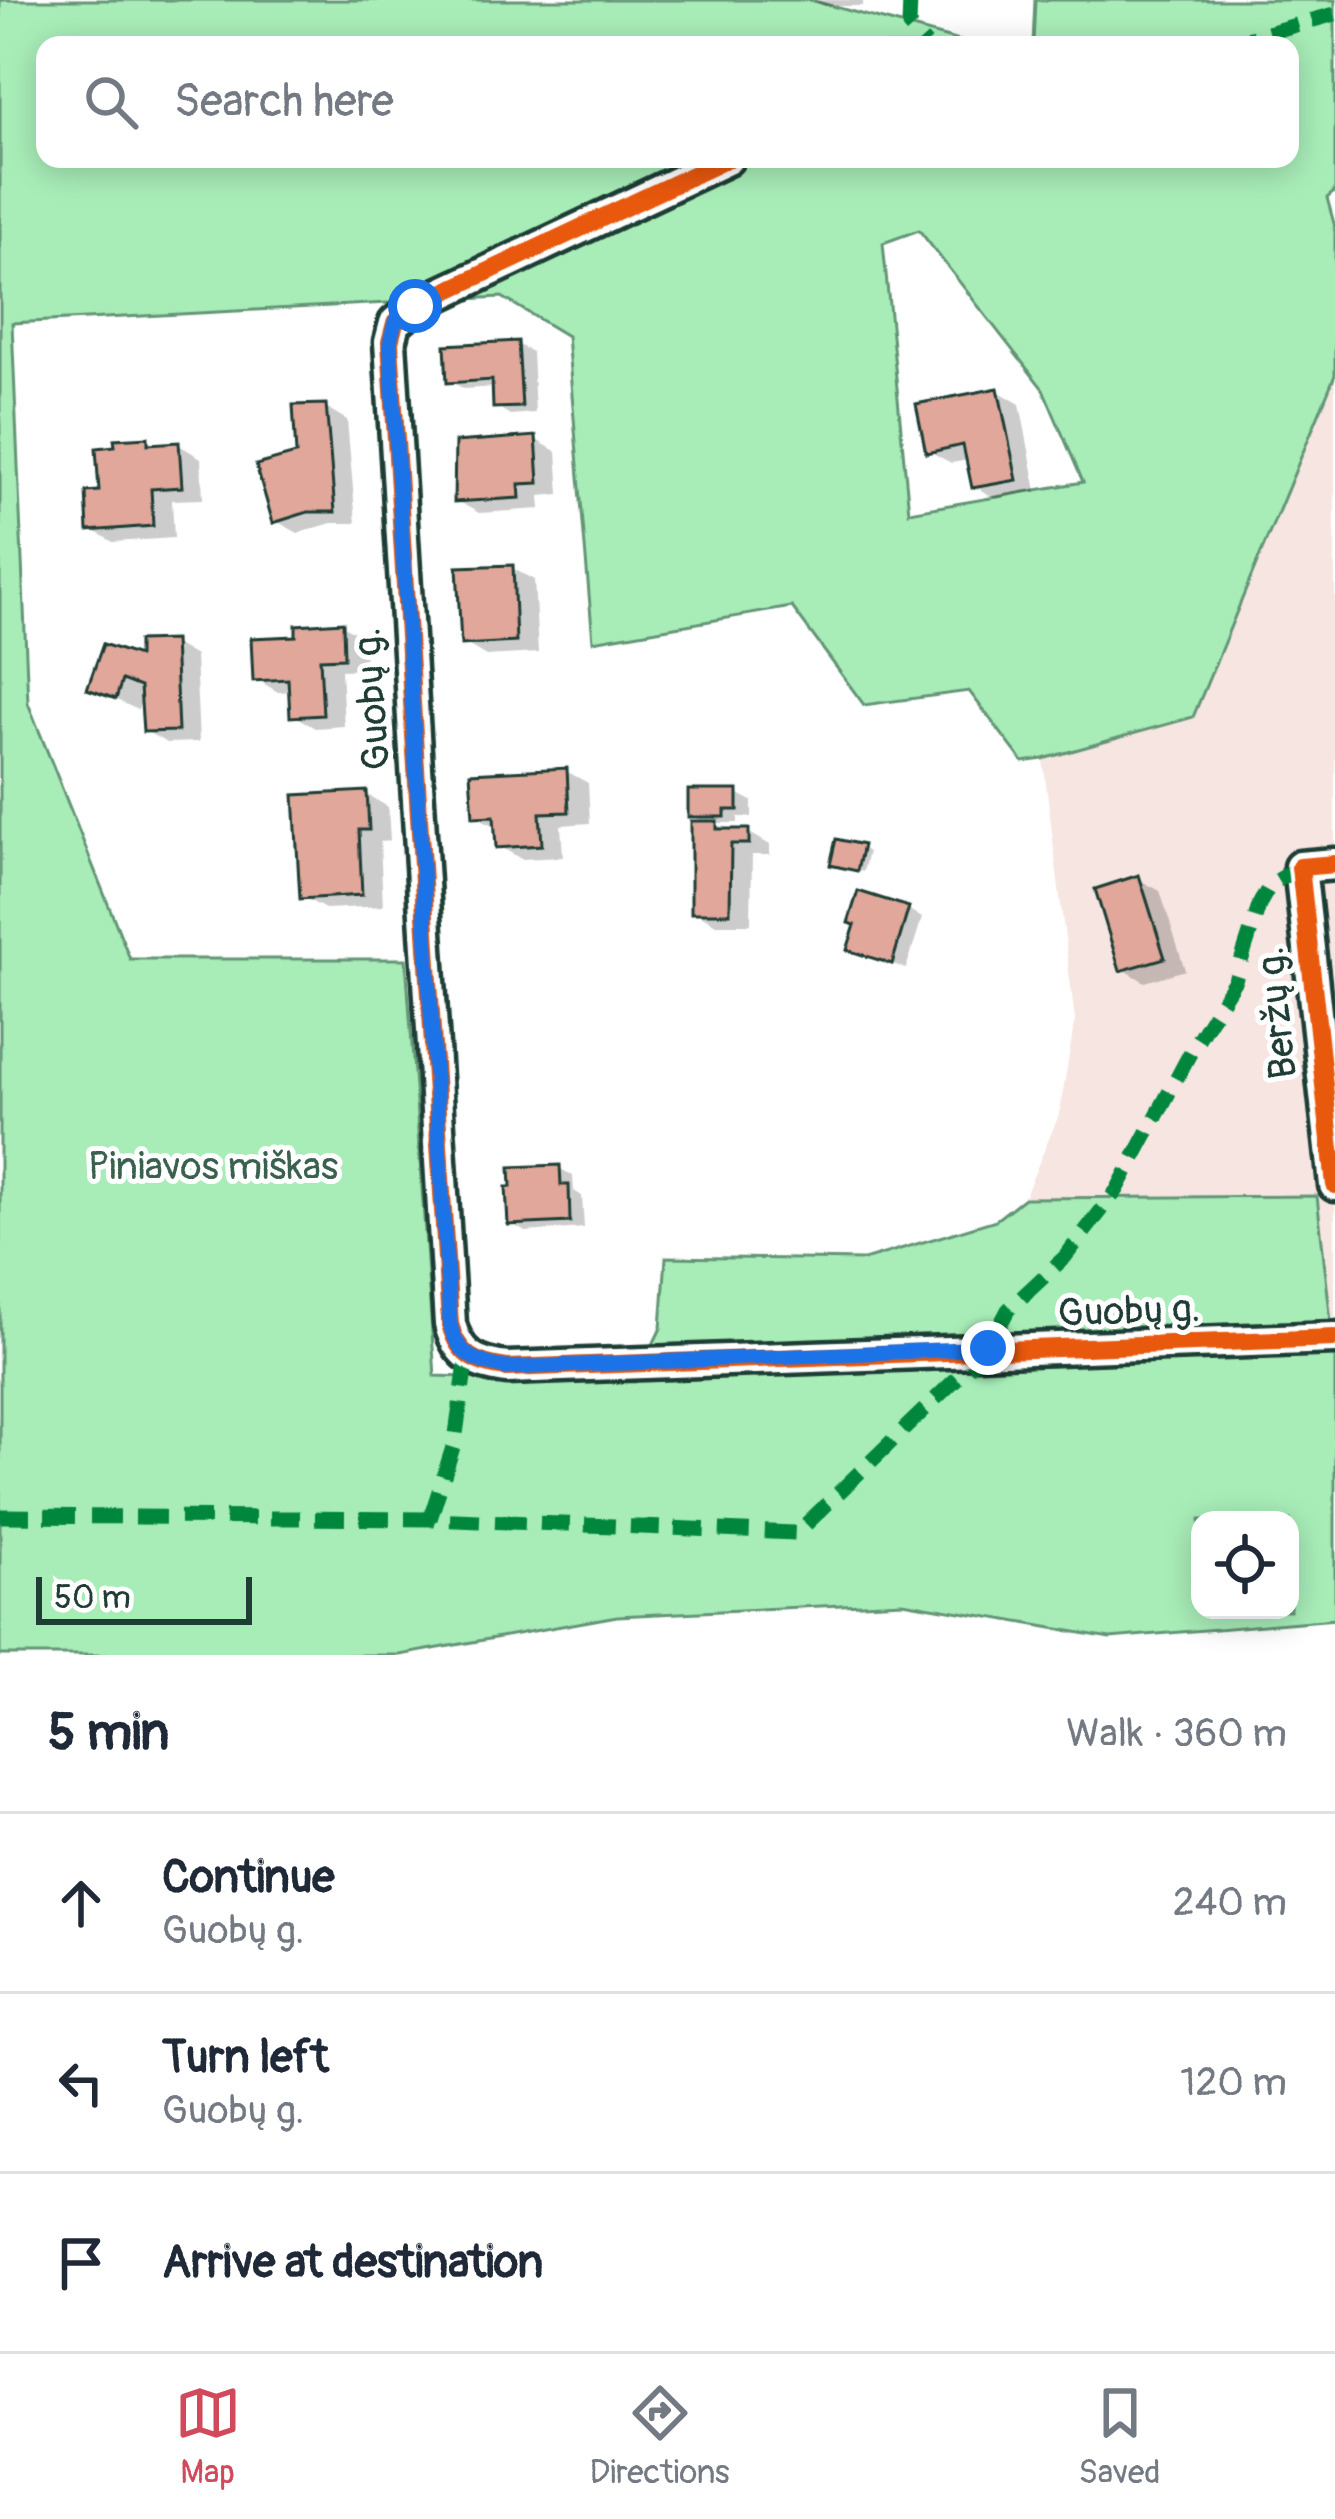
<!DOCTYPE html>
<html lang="en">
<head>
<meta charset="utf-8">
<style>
	body { margin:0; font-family:Pangolin,sans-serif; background:#f2f2f3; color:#1f2937 }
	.controls { position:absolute; right:36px; bottom:36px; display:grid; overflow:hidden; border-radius:24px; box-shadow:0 6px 30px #0003 }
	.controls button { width:108px; height:108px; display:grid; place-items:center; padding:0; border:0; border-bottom:3px solid #e0e1e3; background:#fff; color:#1f2937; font:60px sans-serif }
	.scale { position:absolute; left:36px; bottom:30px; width:216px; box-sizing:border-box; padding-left:12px; border:6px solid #1f3d34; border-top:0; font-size:33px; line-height:42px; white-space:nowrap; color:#1f3d34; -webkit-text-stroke:9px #fff; paint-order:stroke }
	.stop { position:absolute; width:36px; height:36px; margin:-27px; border:9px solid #1a73e8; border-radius:50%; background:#fff }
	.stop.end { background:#1a73e8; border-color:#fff; box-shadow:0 3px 12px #0008 }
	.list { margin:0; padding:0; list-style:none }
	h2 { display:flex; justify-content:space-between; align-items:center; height:156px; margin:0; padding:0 48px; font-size:51px }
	h2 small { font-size:39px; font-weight:400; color:#747a83 }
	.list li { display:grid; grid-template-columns:78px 1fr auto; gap:36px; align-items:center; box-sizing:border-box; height:180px; padding:0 48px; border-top:3px solid #e0e1e3 }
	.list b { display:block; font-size:45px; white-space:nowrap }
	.list p { margin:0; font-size:39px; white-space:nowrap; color:#747a83 }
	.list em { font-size:39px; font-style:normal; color:#747a83 }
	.icon { flex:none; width:66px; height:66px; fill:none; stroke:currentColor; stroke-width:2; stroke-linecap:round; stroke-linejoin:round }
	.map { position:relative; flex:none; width:1335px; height:1655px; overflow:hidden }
	.search { position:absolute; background:#fff; box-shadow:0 6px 30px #0003; left:36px; right:36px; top:36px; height:132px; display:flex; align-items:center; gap:30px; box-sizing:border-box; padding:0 42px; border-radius:24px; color:#747a83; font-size:45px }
	.sheet { height:696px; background:#fff }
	nav { display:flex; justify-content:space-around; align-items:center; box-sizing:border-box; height:168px; border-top:3px solid #e0e1e3; background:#fff; font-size:33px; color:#747a83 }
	nav a { display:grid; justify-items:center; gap:6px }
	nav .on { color:#d1495b }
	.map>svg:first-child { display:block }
	.built { fill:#f6e5e1 }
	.green { fill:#a8edb8; stroke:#649576; stroke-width:3; fill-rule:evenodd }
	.shadow { fill:#0003 }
	.building { fill:#e0a79a; stroke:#1f3d34; stroke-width:3 }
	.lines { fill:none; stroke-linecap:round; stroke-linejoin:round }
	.street-casing { stroke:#1f3d34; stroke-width:39 }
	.street { stroke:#fff; stroke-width:30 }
	.quiet { stroke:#00873e; stroke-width:15; stroke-dasharray:30 15; stroke-linecap:butt }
	.cycleway-casing { stroke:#fff; stroke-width:26 }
	.cycleway { stroke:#e8590c; stroke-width:18 }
	.route { stroke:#1a73e8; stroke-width:15 }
	.labels { text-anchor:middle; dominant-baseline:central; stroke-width:10; stroke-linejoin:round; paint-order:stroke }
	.street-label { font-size:39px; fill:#1f3d34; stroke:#fff }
	.park-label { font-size:39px; fill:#3a604e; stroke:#fff }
</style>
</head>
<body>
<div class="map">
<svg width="1335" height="1655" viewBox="0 0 1335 1655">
	<rect width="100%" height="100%" fill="#fff"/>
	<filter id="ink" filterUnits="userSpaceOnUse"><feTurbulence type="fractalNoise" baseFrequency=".00833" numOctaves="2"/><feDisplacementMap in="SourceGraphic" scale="24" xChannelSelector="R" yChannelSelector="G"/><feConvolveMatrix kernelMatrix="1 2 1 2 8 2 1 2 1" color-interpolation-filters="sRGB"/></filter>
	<g filter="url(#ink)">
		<polygon class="built" points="1335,375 1335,1323 1331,1323 1024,1198 1059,1115 1075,1020 1043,759 1193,717"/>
		<path class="green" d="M0 0H810L974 45H45V159H1290V45H1033L1035 0H1335V191L1327 198 1335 227V375L1193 717 1043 759 1023 762 969 691 864 705 792 607 593 641 567 336 502 297 12 323 28 703 130 959H406L435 1376 635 1382 661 1328 666 1257 864 1260 996 1220 1024 1198 1317 1196 1331 1322 1335 1323V1619L1110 1638 903 1602 617 1616 400 1655H0ZM919 230 1043 389 1083 482 909 512 883 243ZM1200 1520H1290V1610H1200Z"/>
		<g class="shadow">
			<polygon points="813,0 863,0 863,6 824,6"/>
			<polygon points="517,344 532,352 535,413 510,415 496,406 495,387 464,389 450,381"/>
			<polygon points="998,391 1020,404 1037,491 996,499 974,486 969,460 951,463 929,451"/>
			<polygon points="325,407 347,420 356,523 332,523 298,533 276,521 299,456"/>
			<polygon points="535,439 557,452 560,494 540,496 541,509 479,513 457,501"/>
			<polygon points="147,440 159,447 179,445 201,458 203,499 172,500 174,538 113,542 91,529 102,494 118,449"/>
			<polygon points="512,568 534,580 538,653 486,656 464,643"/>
			<polygon points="342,625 364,638 365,669 341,670 344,726 315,728 293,715 292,691 278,692 256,679"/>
			<polygon points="173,643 195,656 199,742 167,743 145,731 143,695 138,710 91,688"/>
			<polygon points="566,771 588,783 590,823 561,825 563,857 521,859 499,846 498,828 476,816"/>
			<polygon points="737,793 752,801 752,817 738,817 738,823 715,823 730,832 748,832 770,845 770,855 752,855 751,924 716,924 694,911 707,824 691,815"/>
			<polygon points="366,794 388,807 390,841 380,842 383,906 325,909 303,897"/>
			<polygon points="862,848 868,852 863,872 833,864"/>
			<polygon points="1138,879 1160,891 1185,970 1145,982 1123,969"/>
			<polygon points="908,909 922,918 906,969 850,948"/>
			<polygon points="559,1168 573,1176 574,1191 582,1196 584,1228 525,1232 511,1223 514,1190"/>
		</g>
		<g class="building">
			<polygon points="518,341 522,407 493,408 492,380 447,383 445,345"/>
			<polygon points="998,388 1017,480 972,488 963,445 926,453 916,404"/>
			<polygon points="326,404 335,512 308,512 273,523 256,465 296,454 293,405"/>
			<polygon points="536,436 539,483 519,484 520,498 454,502 455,442"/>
			<polygon points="148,437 148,444 179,442 182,487 151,489 153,526 88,531 86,492 99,491 96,448 115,446 114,439"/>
			<polygon points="513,565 516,642 461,645 457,567"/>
			<polygon points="343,622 344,658 320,659 323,715 290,717 288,679 253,681 251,638 296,636 296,625"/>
			<polygon points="174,640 178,731 143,732 140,687 122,680 116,699 87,689 103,644 138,656 138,641"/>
			<polygon points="567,768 569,812 540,813 542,845 496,848 494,816 473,817 470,773"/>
			<polygon points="688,790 738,790 738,810 725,810 725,817 688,817"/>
			<polygon points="367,791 369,830 359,830 362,895 300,899 294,795"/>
			<polygon points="691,821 717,821 717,829 749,829 749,844 731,844 730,913 691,913"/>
			<polygon points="836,839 863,845 857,871 830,865"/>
			<polygon points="1139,875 1165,958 1120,971 1095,889"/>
			<polygon points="858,891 909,907 892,964 847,950 855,925 848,923"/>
			<polygon points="560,1165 561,1185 569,1185 570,1222 508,1225 506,1187 511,1187 510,1167"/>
		</g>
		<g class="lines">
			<g class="street-casing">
				<g id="street">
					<path d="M727 159 415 306 395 323 390 342 450 1324C458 1356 476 1364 507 1368L1335 1338"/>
					<polyline points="1335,864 1300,867 1335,1185"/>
				</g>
			</g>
			<use href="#street" class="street"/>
			<g class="quiet">
				<polyline points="910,0 909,26 926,45"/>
				<polyline points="1225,45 1335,14"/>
				<polyline points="0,1516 430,1519 797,1533 988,1348 1008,1310 1065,1257 1117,1190 1195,1044 1235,980 1260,903 1270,885 1300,867"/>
				<polyline points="430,1519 455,1441 467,1357"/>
			</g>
			<g class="cycleway-casing">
				<g id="cycleway">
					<path d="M727 159 415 306 395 323 390 342 450 1324C458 1356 476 1364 507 1368L1335 1338"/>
					<polyline points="1335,864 1300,867 1335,1185"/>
				</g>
			</g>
			<use href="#cycleway" class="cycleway"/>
		</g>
	</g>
	<g class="lines" filter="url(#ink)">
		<path class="route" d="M415 306 395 322 390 342 450 1324C458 1356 476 1363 507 1368L988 1348"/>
	</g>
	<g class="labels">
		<g class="street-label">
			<text transform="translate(372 699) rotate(-94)">Guobų g.</text>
			<text transform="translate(1277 1013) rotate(-96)">Beržų g.</text>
			<text transform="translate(1129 1311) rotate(-2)">Guobų g.</text>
		</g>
		<g class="park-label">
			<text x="213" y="1166">Piniavos miškas</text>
		</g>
	</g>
</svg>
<div class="controls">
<button><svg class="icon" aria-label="locate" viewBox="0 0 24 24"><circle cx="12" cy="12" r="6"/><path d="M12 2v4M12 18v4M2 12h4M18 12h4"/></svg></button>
</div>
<div class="scale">50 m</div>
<div class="stop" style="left:415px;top:306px"></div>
<div class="stop end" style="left:988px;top:1348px"></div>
<div class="search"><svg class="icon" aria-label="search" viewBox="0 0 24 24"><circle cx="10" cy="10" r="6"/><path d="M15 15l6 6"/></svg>Search here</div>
</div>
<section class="sheet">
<h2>5 min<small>Walk · 360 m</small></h2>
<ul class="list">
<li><svg class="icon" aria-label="ahead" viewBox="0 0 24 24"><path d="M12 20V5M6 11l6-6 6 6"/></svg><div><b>Continue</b><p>Guobų g.</p></div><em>240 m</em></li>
<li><svg class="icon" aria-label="left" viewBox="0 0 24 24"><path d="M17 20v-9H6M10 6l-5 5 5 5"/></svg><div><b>Turn left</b><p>Guobų g.</p></div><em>120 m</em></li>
<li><svg class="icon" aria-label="arrive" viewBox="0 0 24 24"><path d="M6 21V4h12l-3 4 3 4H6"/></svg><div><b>Arrive at destination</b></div></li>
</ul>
</section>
<nav>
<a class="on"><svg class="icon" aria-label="map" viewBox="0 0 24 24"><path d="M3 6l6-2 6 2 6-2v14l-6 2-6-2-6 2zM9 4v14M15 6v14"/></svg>Map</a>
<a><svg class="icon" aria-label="directions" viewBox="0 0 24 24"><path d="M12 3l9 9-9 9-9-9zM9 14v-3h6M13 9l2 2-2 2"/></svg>Directions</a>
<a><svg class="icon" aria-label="saved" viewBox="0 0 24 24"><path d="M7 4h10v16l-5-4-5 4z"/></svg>Saved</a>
</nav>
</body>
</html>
